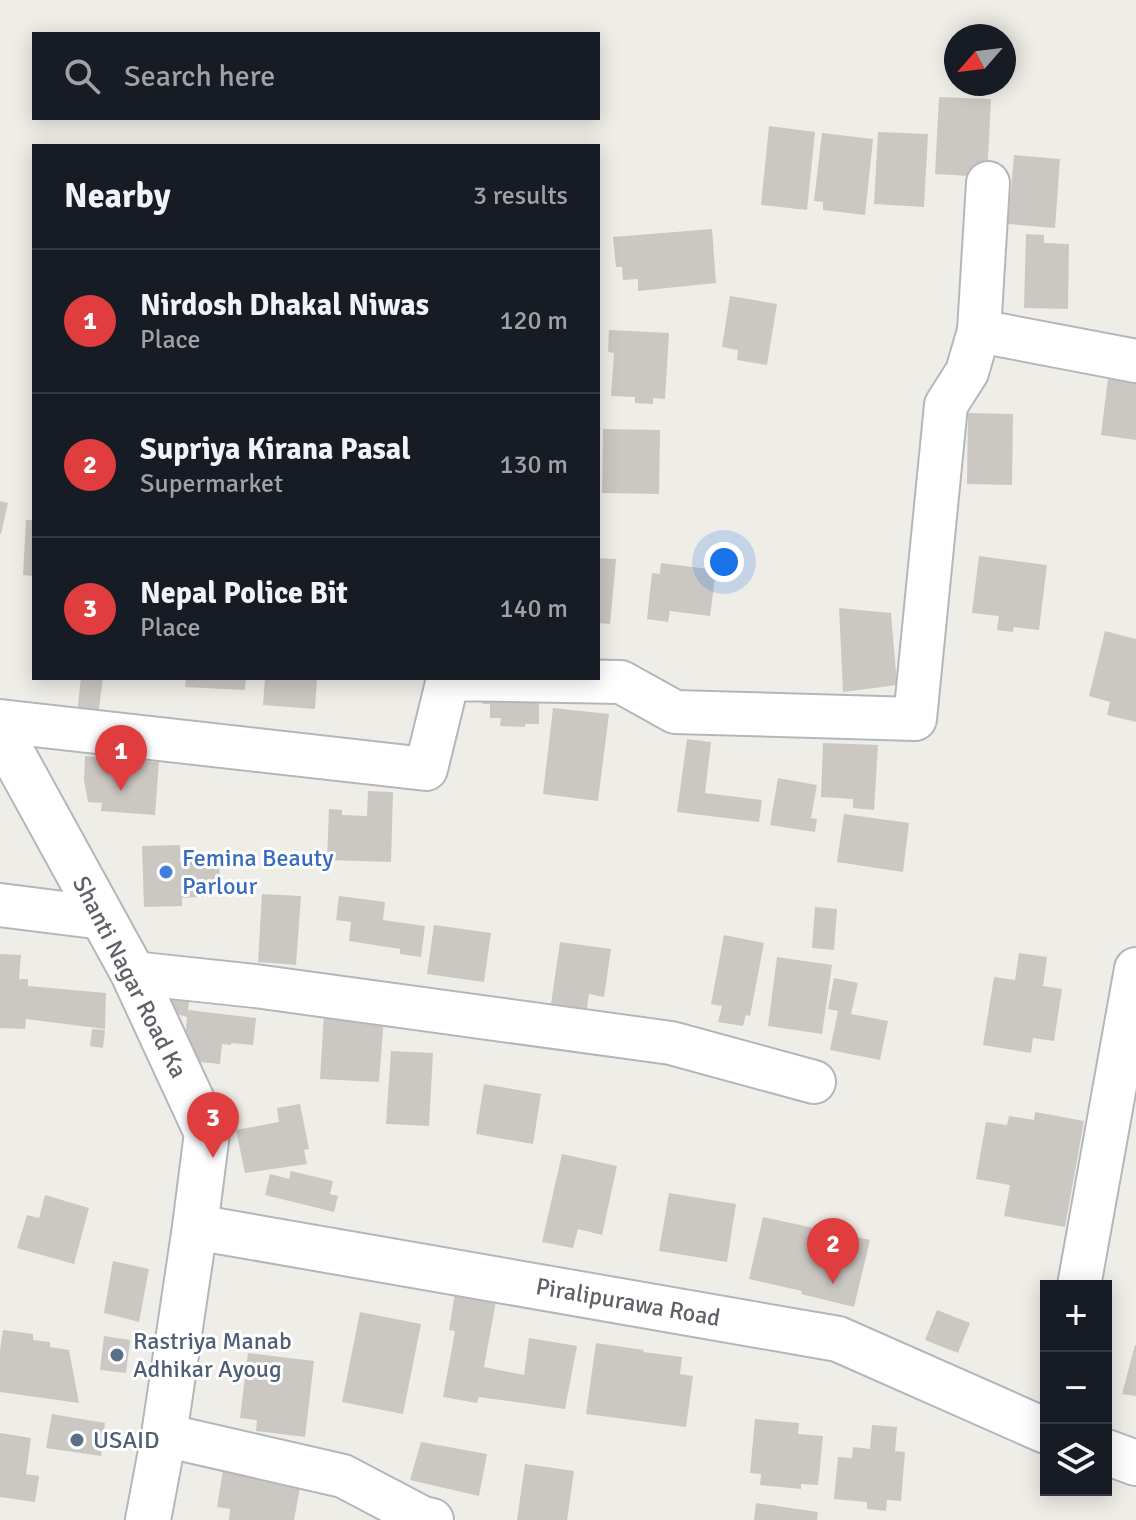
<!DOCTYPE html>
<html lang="en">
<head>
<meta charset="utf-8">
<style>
	body { margin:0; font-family:Signika,sans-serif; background:#20242c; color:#f1f3f6 }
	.controls { position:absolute; right:24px; bottom:24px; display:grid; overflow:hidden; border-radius:0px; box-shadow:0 4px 20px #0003 }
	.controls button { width:72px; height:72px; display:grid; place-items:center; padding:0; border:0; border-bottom:2px solid #363941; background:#171b24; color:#f1f3f6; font:40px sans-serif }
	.compass { position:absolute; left:944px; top:24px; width:72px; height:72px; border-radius:50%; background:#171b24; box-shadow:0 4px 20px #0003; rotate:242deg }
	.you { position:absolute; left:724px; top:562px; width:28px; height:28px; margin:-20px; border:6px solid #fff; border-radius:50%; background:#1a73e8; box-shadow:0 0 0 12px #1a73e833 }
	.badge { display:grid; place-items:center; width:52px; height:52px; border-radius:50%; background:#e03d3f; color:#fff; font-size:26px; font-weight:700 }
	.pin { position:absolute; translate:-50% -66px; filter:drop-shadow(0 2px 4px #0008) }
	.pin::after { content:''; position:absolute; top:42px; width:28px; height:24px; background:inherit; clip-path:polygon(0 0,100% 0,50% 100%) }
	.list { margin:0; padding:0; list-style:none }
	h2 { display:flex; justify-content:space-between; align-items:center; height:104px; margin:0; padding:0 32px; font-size:34px }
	h2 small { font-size:26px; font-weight:400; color:#9ea1a6 }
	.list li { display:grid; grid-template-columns:52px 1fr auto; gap:24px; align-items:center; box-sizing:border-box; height:144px; padding:0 32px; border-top:2px solid #363941 }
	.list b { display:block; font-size:30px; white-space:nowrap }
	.list p { margin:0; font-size:26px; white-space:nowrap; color:#9ea1a6 }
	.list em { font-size:26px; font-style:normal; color:#9ea1a6 }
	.icon { flex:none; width:44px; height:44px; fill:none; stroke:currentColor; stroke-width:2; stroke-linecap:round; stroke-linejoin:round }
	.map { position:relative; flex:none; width:1136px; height:1520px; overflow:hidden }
	.search { position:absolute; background:#171b24; box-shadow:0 4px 20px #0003; left:32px; top:32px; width:568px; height:88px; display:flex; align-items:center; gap:20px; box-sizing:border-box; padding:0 28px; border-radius:0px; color:#9ea1a6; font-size:30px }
	.panel { position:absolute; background:#171b24; box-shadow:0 4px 20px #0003; left:32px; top:144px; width:568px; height:536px; border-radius:0px }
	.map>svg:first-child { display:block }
	.building { fill:#cbc8c4 }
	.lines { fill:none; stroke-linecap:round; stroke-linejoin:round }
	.street-casing { stroke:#b4b7ba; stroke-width:46 }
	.secondary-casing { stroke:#b3b6ba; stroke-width:48 }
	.street { stroke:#fff; stroke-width:42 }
	.secondary { stroke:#fff; stroke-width:44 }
	.shop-dot { fill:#3f7fe0; stroke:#fff; stroke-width:3 }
	.service-dot { fill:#5c6f8a; stroke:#fff; stroke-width:3 }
	.labels { text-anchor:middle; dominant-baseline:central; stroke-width:6; stroke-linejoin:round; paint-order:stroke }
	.shop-label { font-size:24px; fill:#366cbe; stroke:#fff; text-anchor:start }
	.street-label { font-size:24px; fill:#5e6266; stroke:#fff }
	.service-label { font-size:24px; fill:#4e5e75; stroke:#fff; text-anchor:start }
</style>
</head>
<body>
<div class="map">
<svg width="1136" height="1520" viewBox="0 0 1136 1520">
	<rect width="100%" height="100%" fill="#efede7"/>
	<g class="building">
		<polygon points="939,97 991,99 987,177 935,174"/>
		<polygon points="769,126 815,132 807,210 761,205"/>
		<polygon points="878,132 928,134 924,207 874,204"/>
		<polygon points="822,133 873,139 865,215 823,210 823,202 814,201"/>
		<polygon points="1014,155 1060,159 1055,228 1008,224"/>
		<polygon points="712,229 716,283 638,291 638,279 623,280 622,267 616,267 613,237"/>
		<polygon points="1026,234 1044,235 1044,243 1069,244 1068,309 1024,308"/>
		<polygon points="730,296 777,304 767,365 737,360 738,350 722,347"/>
		<polygon points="609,330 669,333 665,399 653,398 653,404 635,403 635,397 611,396 614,353 608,352"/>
		<polygon points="1108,378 1136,382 1136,440 1101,435"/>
		<polygon points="968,413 1013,414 1012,485 967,484"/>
		<polygon points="603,429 660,430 659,494 602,493"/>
		<polygon points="0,501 8,503 1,534 0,534"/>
		<polygon points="26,520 34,520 34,576 23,575"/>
		<polygon points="979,556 1047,565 1039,630 1014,627 1013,632 997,630 999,616 972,613"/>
		<polygon points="598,558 616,559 610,624 598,623"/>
		<polygon points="661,563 716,570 710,616 670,611 668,622 647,619 652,573 660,574"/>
		<polygon points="839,608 891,613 897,685 843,692"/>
		<polygon points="1105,631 1136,639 1136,722 1107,715 1110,702 1089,696"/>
		<polygon points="81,678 103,678 98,716 77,713"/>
		<polygon points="186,678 246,678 245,690 185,687"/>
		<polygon points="265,678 317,678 315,709 263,705"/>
		<polygon points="482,681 539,696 539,724 525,724 525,727 500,726 501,718 490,718 490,704 482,704"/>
		<polygon points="553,708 609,714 598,801 543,794"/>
		<polygon points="687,739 711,742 705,793 762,800 759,822 677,812"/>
		<polygon points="823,743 878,745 874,810 853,808 853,799 821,797"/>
		<polygon points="85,756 159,762 155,815 101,811 102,803 88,802 84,780"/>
		<polygon points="778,778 817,785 811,818 817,819 815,832 770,825"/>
		<polygon points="368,791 393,792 391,862 327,860 329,809 342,810 342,815 367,816"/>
		<polygon points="844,814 909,823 903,872 837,862"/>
		<polygon points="180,845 180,862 219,861 220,880 211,880 212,896 182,898 182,906 144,907 142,846"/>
		<polygon points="262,894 301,896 296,965 258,962"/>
		<polygon points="339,896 385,902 383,920 425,926 421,957 400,954 400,949 349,941 351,922 336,920"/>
		<polygon points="815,907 837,909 834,950 812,948"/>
		<polygon points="434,925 491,933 484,982 427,974"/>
		<polygon points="724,935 764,943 750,1016 746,1015 743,1026 718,1022 722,1006 711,1004"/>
		<polygon points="560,942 611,949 604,997 589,994 587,1009 551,1004"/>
		<polygon points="1019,953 1047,957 1043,986 1062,989 1054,1041 1033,1038 1031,1053 983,1045 994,977 1015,980"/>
		<polygon points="0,954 21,955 19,979 28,979 28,986 106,993 105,1029 26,1019 25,1029 0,1028"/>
		<polygon points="777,957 832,965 822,1034 768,1026"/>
		<polygon points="834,978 858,983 851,1014 888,1021 880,1060 830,1050 838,1011 828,1009"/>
		<polygon points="191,987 188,1010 256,1018 253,1045 231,1043 231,1045 222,1044 220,1064 189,1061 191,1041 185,1040 187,1017 163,1010 164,999"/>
		<polygon points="324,1013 384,1017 379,1082 320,1079"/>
		<polygon points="92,1029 105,1030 103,1048 90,1046"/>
		<polygon points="391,1051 433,1053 429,1126 386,1124"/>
		<polygon points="484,1084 541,1094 533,1144 476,1134"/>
		<polygon points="300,1104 309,1149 304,1150 307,1164 245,1173 236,1130 279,1122 277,1108"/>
		<polygon points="1035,1112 1084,1121 1065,1227 1004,1216 1010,1185 976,1179 986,1122 1007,1125 1009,1116 1034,1120"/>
		<polygon points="562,1154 617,1166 602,1235 578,1229 573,1248 542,1242"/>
		<polygon points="291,1171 333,1181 330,1194 338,1196 334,1212 265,1195 270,1174 289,1179"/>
		<polygon points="669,1193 736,1204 727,1262 659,1251"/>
		<polygon points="45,1195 89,1208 74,1264 17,1248 27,1215 39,1218"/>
		<polygon points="763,1217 870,1240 854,1307 801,1294 802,1291 749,1279"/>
		<polygon points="113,1261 149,1269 139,1322 104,1313"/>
		<polygon points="455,1293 496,1301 484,1367 524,1375 529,1338 577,1346 565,1409 479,1397 477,1403 443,1397 455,1331 449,1330"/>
		<polygon points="937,1310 970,1323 958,1353 925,1340"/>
		<polygon points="360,1312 421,1324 403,1414 342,1402"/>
		<polygon points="3,1330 33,1334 33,1340 50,1342 50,1347 69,1350 79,1403 0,1392 0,1350"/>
		<polygon points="104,1336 130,1340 126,1373 100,1370"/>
		<polygon points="596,1343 644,1350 643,1352 682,1357 680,1374 693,1376 686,1427 586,1414"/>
		<polygon points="1135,1345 1136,1345 1136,1396 1122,1394"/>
		<polygon points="248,1353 314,1361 305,1437 256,1431 257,1420 240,1418"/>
		<polygon points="52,1414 105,1423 101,1456 46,1448"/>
		<polygon points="755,1419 799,1423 798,1434 823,1436 818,1485 801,1484 801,1489 760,1485 761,1474 750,1473"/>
		<polygon points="872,1425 897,1427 895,1451 905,1452 901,1501 887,1500 886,1511 867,1509 867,1502 834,1499 838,1457 852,1458 853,1447 870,1449"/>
		<polygon points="0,1433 31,1438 26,1474 39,1476 35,1502 0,1497"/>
		<polygon points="421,1442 487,1454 479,1496 410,1480"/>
		<polygon points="225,1458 303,1471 294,1520 229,1520 230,1509 217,1507"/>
		<polygon points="525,1464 574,1471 567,1520 517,1520"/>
		<polygon points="756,1503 818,1512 817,1520 754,1520"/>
	</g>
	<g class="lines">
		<g class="street-casing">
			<g id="street">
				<polyline points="979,331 988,183"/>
				<polyline points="0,721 426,769 448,679 621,682 675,712 915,719 946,405 967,372 979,331 1136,361"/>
				<polyline points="0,905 103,918"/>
				<polyline points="133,973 255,986 671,1043 814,1082"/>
				<polyline points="1079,1286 1136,969"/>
				<polyline points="164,1435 343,1476 423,1518 432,1520"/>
			</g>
		</g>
		<g class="secondary-casing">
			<g id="secondary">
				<polyline points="0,731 133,973 207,1133 195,1227 164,1435 148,1520"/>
				<polyline points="195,1227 838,1339 1046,1431"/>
				<polyline points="1106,1452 1136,1463"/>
			</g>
		</g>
		<use href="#street" class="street"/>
		<use href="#secondary" class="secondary"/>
	</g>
	<circle class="shop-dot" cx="166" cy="872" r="8"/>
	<g class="service-dot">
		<circle cx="117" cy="1355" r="8"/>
		<circle cx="77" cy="1440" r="8"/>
	</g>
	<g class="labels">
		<g class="shop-label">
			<text x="182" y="858">Femina Beauty<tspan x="182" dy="28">Parlour</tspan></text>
		</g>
		<g class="street-label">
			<text transform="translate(130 977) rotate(63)">Shanti Nagar Road Ka</text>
			<text transform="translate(628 1302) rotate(10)">Piralipurawa Road</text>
		</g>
		<g class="service-label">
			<text x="133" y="1341">Rastriya Manab<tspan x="133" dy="28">Adhikar Ayoug</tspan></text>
			<text x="93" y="1440">USAID</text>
		</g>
	</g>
</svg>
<div class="controls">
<button>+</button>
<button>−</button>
<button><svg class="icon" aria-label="layers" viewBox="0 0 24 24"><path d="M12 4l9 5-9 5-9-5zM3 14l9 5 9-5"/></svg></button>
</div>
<svg class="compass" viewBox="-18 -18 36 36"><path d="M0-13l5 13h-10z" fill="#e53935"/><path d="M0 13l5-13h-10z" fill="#9ea1a6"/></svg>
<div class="you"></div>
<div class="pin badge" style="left:121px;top:791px">1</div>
<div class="pin badge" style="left:833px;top:1284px">2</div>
<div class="pin badge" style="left:213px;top:1158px">3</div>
<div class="search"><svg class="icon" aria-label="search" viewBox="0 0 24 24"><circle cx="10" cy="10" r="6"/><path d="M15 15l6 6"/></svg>Search here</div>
<section class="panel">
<h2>Nearby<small>3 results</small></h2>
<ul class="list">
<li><span class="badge">1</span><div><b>Nirdosh Dhakal Niwas</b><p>Place</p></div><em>120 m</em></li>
<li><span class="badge">2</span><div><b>Supriya Kirana Pasal</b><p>Supermarket</p></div><em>130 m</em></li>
<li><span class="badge">3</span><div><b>Nepal Police Bit</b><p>Place</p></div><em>140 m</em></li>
</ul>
</section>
</div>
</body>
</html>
